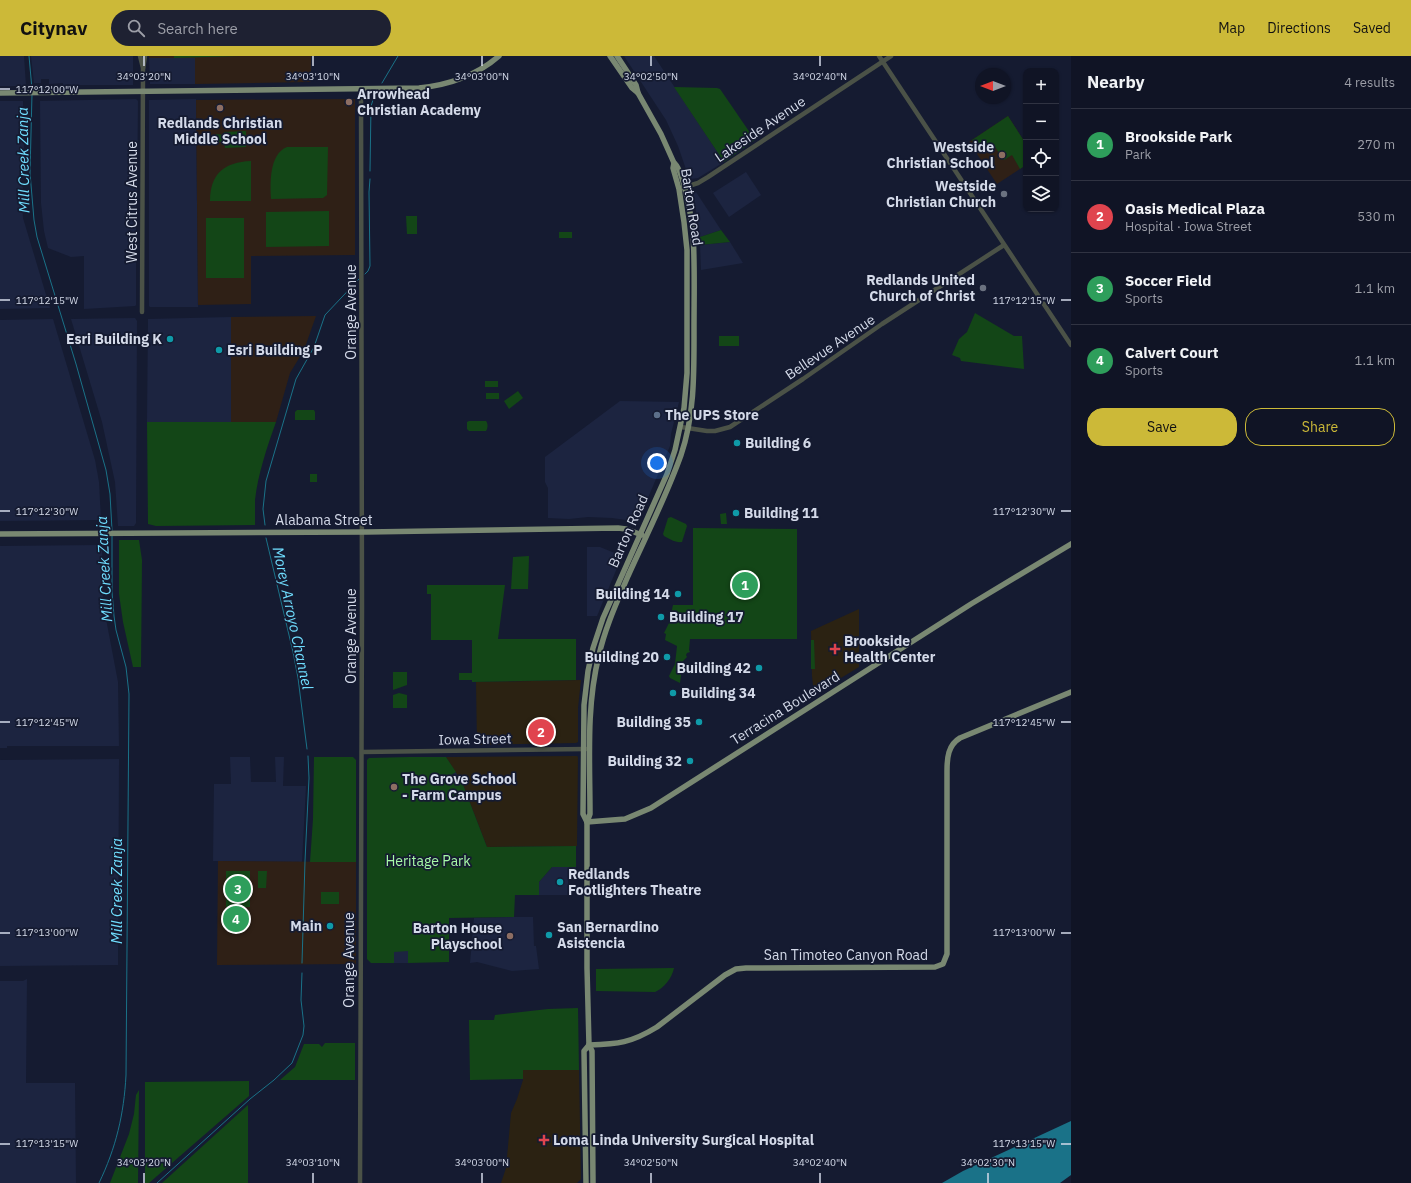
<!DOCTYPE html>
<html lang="en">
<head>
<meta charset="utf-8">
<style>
	body { margin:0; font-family:"IBM Plex Sans",sans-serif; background:#1e2132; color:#f1f3f6 }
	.controls { position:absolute; right:12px; top:12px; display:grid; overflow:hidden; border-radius:8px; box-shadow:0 1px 3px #0004 }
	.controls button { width:36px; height:36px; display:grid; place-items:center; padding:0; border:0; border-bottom:1px solid #303342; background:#101425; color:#f1f3f6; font:20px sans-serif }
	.compass { position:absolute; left:975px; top:12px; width:36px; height:36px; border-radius:50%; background:#101425; box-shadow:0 1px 3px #0004; rotate:270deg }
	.you { position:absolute; left:657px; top:407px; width:14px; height:14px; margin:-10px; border:3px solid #fff; border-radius:50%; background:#1a73e8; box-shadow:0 0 0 6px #1a73e833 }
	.badge { display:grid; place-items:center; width:26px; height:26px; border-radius:50%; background:#ccb938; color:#fff; font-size:13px; font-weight:700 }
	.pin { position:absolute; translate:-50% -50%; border:2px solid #fff; box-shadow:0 1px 4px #0006 }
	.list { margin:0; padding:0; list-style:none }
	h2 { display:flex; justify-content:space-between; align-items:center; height:52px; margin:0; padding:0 16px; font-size:17px }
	h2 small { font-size:13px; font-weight:400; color:#9c9ea7 }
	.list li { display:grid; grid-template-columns:26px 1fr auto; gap:12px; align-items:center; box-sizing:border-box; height:72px; padding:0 16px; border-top:1px solid #303342 }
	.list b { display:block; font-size:15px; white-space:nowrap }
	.list p { margin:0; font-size:13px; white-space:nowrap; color:#9c9ea7 }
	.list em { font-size:13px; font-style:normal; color:#9c9ea7 }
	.actions { display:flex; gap:8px; padding:12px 16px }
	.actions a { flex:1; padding:9px 0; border:1px solid #ccb938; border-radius:16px; text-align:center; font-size:14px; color:#ccb938 }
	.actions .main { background:#ccb938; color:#111 }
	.icon { flex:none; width:22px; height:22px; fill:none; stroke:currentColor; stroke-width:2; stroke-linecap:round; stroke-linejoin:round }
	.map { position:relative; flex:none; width:1071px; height:1127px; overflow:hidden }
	header { display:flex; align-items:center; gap:24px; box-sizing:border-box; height:56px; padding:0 20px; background:#ccb938; color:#111 }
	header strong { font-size:19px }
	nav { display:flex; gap:22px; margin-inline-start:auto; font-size:14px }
	.search { width:280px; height:36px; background:#1e2132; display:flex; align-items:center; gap:10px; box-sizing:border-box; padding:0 14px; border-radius:22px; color:#9c9ea7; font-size:15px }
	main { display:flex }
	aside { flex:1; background:#101425 }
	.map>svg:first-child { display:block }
	.built { fill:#1c2440 }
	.education { fill:#2f2016 }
	.medical { fill:#2b2212 }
	.green { fill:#134617 }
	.water { fill:#1a7288 }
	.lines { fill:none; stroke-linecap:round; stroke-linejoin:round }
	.stream { stroke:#1a7288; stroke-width:1 }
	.minor { stroke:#4b5247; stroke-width:4.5 }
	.major { stroke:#798872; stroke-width:5.5 }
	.ticks { fill:none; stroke:#d4dae9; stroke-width:1.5 }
	.education-dot { fill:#8d6e63; stroke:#151b31; stroke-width:1.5 }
	.worship-dot { fill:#6b7280; stroke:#151b31; stroke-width:1.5 }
	.culture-dot { fill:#0f9aa8; stroke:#151b31; stroke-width:1.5 }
	.service-dot { fill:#5c6f8a; stroke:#151b31; stroke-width:1.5 }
	.health-dot { fill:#e0444e; stroke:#151b31; stroke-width:1.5 }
	.labels { text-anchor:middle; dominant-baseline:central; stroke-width:3.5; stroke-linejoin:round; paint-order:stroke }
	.poi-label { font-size:14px; font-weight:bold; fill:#d4dae9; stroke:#151b31; text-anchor:start }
	.street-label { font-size:14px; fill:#d4dae9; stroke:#151b31 }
	.park-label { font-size:14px; fill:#a7f9a7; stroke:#151b31 }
	.water-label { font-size:15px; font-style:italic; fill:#6fdcfd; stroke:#151b31 }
	.ticks-label { font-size:10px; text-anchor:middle; fill:#d4dae9; stroke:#151b31; stroke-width:3.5; stroke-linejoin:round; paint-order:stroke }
</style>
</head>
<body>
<header>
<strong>Citynav</strong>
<div class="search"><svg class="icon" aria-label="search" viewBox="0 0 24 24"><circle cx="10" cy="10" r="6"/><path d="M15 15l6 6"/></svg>Search here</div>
<nav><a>Map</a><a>Directions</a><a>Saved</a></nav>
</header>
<main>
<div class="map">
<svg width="1071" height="1127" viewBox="0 0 1071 1127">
	<rect width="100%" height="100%" fill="#151b31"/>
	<g class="built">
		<polygon points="0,0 24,0 26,30 0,30"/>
		<polygon points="31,0 133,0 133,29 63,29 63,27 49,28 49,23 41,23 41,27 34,27"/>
		<polygon points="624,0 654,0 724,106 698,122 690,123 689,122 678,90 666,64"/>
		<polygon points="149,2 195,2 195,28 150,28"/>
		<polygon points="136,43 138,45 137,146 136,147 136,249 135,250 84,253 84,200 71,201 48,192 44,175 41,147 40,45"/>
		<polygon points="196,43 198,251 150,251 149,250 149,44"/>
		<polygon points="0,45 23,45 24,92 21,120 25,147 22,148 23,162 50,252 0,253"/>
		<polygon points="746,116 761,139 729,161 713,137"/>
		<polygon points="694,135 696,136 721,174 700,181 693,137"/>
		<polygon points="730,186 743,207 701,214 700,189"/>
		<polygon points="231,261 231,366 147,366 148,263"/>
		<polygon points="135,262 137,265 136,467 134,470 118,470 115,426 102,366 71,263"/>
		<polygon points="53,263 95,404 99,426 101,464 0,465 0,264"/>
		<polygon points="620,345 679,346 671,378 670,390 639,463 636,465 633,465 612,462 588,461 569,463 548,462 548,432 545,426 545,401"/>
		<polygon points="102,489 103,547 118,626 119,690 7,690 7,692 0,692 0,490"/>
		<polygon points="587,491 600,491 622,500 597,560 587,560"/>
		<polygon points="230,701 250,701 251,726 276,726 275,701 284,701 283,730 306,730 302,806 213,805 214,728 231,728"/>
		<polygon points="119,703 118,909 0,910 0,704"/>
		<polygon points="456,716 462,726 455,726 453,723 451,719"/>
		<polygon points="552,811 576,811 576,822 568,822 568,839 539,839 539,826"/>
		<polygon points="514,861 533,861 534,890 536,890 539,913 512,915 477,906 470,907 474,862"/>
		<rect x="394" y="895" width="14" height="12"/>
		<polygon points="27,923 26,1027 75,1027 76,1127 0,1127 0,925 23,925"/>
	</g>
	<g class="education">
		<polygon points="149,0 311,0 311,26 195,28 195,2 149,2"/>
		<polygon points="355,43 355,199 251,200 251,248 198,249 196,44"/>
		<polygon points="1008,60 1026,88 1026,109 997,128 969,86"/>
		<polygon points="316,260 304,294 290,317 276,366 231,366 231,261"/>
		<polygon points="218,805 356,806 356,908 217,909"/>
	</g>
	<g class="medical">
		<polygon points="859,553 859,611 818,636 816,634 813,629 812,620 811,575"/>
		<polygon points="581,624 578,652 578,686 576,687 477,689 476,626"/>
		<polygon points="577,700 578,701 577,790 487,791 462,726 446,701"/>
		<polygon points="523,1014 579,1014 581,1123 577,1127 501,1127 506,1112 511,1057 517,1043 523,1024"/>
	</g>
	<g class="green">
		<polygon points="174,0 240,0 174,2"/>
		<polygon points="674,31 717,32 720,33 755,84 724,106"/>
		<polygon points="1008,60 1026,88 1024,90 1026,94 1026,109 1020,113 1012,99 1004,104 993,88 980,96 972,84"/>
		<polygon points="246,75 246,91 225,92 224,86 216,86 216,78 224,79 224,76"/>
		<path d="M287 91H328L327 139 323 142 271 143C270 128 269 98 287 91Z"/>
		<path d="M251 105V145H210C210 118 224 106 251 105Z"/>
		<polygon points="329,155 329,190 266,191 266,156"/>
		<polygon points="406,160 417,160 417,178 407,178"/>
		<rect x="206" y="162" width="38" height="60"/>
		<polygon points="721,174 730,186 700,189 700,181"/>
		<rect x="559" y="176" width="13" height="6"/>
		<polygon points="975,257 1014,280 1022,280 1024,313 961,305 960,302 952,299 959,283 967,276"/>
		<rect x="719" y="280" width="20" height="10"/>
		<rect x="485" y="325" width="13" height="6"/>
		<polygon points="518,335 523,342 509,353 504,345"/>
		<rect x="486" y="337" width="13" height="6"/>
		<polygon points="297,354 314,354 315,356 315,364 295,364 295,356"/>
		<path d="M469 365H486C488 367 488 372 486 375H469L467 373V366Z"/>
		<path d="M147 366H276C267 391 258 418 255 444 255 452 255 461 255 469L156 470 148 468Z"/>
		<rect x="310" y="418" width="7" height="8"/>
		<polygon points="726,457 727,468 721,468 720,458"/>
		<path d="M671 461 686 468 687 470 682 486C676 487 669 483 664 480L663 478 668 462Z"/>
		<polygon points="693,472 797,473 797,583 690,583 689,594 690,596 687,597 686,599 687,601 683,605 680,627 670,622 669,620 675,608 677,590 665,584 666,578 664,577 669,567 673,549 693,549"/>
		<polygon points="119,484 139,484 142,504 141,611 133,611 123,566 119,538"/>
		<polygon points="529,500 528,533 511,533 513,501"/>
		<polygon points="427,529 505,529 498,583 576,583 576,624 472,626 472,624 459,624 459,617 472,617 472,584 431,584 431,538 427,538"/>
		<polygon points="811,584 814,584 815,613 811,613"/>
		<polygon points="393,616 407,616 407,629 393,634"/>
		<polygon points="399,637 407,639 407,652 393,652 393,639"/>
		<polygon points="314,701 353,701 356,704 356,806 310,806 313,763"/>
		<polygon points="409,701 446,701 456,716 451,719 455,726 462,726 487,791 576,790 576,811 552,811 539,826 539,839 515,839 514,861 449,862 449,906 408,907 408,895 394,896 394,907 371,907 367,903 367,704 369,702"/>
		<rect x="226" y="815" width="24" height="36"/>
		<polygon points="258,815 267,815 266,832 258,832"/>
		<rect x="321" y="836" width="18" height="12"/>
		<rect x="231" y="855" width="10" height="16"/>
		<path d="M674 912C672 922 664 932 655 936L596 935V913Z"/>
		<polygon points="578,952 579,1014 523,1014 523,1023 470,1024 469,964 494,964 495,959 548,953"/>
		<polygon points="325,987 355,987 355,1024 280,1024 295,1011 304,988 319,988 322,991"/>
		<polygon points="249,1025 249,1040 149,1127 145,1127 145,1026"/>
		<polygon points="139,1034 138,1127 110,1127 129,1078 134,1058 136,1039"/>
		<polygon points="248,1049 248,1127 162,1127"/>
	</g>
	<polygon class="water" points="1071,1065 1071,1119 1060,1127 942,1127 963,1115"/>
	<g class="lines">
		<g class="stream">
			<polyline points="29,0 32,33"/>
			<polyline points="382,27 398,0"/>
			<polyline points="32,38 30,117 34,164 37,181 76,308 106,414 110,438 112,474"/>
			<polyline points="370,115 371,50 374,41"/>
			<polyline points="365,218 368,215 370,210 369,136 370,123"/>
			<polyline points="265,469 263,453 266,425 296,323 314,291 325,259 359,223"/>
			<polyline points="266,482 293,596 298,622 307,693"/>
			<polyline points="302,907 305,805 309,722 308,700"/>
			<path d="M99 1127C116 1092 124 1058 126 1019L129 638 126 611 116 574 114 560 112 536V480"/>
			<polyline points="157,1127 250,1043 274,1024 292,1007 303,979 304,970 301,944 302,917"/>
		</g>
		<g class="minor">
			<polyline points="140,0 143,12"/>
			<polyline points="879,0 1071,289"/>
			<polyline points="682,132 698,127 708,121 891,0"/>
			<polyline points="142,256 143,13 145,0"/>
			<polyline points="681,371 707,375 715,375 730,371 803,323 882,268 1004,189"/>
			<polyline points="362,696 586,693"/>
			<polyline points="360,1127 362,551 361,33"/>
		</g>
		<g class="major">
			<polyline points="610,0 632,32 638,37"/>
			<path d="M0 37 419 32C449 29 476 20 499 0"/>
			<polyline points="0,478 367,476 618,472 626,473 642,479"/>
			<polyline points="587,766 583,758 584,649 588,615 593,592 603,562 667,418 675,394 684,352 687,317 687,194 684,166 679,133 673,112 674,107"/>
			<polyline points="587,766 625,763 651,752 971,548 1071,488"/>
			<path d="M589 989C618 988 631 987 657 971L725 919 736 913 746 912 935 911 943 908 947 898V715C947 702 948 689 960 682L1071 636"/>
			<polyline points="586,1127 584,995 589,989"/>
			<path d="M593 1127 592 995 589 989 587 912V766L590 758C590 705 586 651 599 599 605 572 617 546 628 520 646 480 666 441 681 399 695 358 694 315 694 272 694 241 695 209 693 177 692 165 683 112 674 107L661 78 638 37 636 29 617 0"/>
		</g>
	</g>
	<path class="ticks" d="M144 0V10M313 0V10M482 0V10M651 0V10M820 0V10M0 33H10M0 244H10M1061 244H1071M0 455H10M1061 455H1071M0 666H10M1061 666H1071M0 877H10M1061 877H1071M0 1088H10M1061 1088H1071M144 1117V1127M313 1117V1127M482 1117V1127M651 1117V1127M820 1117V1127M988 1117V1127"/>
	<g class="education-dot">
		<circle cx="349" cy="46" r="4"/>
		<circle cx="220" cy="52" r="4"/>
		<circle cx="1002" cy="99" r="4"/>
		<circle cx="394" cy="731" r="4"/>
		<circle cx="510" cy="880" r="4"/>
	</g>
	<g class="worship-dot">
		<circle cx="1004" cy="138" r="4"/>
		<circle cx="983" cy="232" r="4"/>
	</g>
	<g class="culture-dot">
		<circle cx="170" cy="283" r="4"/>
		<circle cx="219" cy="294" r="4"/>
		<circle cx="737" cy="387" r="4"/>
		<circle cx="736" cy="457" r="4"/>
		<circle cx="678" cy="538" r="4"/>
		<circle cx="661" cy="561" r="4"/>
		<circle cx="667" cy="601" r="4"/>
		<circle cx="759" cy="612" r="4"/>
		<circle cx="673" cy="637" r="4"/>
		<circle cx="699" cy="666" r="4"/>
		<circle cx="690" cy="705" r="4"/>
		<circle cx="560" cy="826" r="4"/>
		<circle cx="330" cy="870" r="4"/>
		<circle cx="549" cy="879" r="4"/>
	</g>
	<circle class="service-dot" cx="657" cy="359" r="4"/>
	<g class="health-dot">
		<path d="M833 587h4v4h4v4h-4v4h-4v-4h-4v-4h4z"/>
		<path d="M542 1078h4v4h4v4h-4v4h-4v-4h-4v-4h4z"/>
	</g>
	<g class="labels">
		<g class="poi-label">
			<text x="357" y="38">Arrowhead<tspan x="357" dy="16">Christian Academy</tspan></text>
			<text x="220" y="67" text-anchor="middle">Redlands Christian<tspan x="220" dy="16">Middle School</tspan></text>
			<text x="994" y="91" text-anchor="end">Westside<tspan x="994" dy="16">Christian School</tspan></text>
			<text x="996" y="130" text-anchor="end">Westside<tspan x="996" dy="16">Christian Church</tspan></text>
			<text x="975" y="224" text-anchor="end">Redlands United<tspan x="975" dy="16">Church of Christ</tspan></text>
			<text x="162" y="283" text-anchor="end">Esri Building K</text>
			<text x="227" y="294">Esri Building P</text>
			<text x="665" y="359">The UPS Store</text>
			<text x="745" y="387">Building 6</text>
			<text x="744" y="457">Building 11</text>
			<text x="670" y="538" text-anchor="end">Building 14</text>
			<text x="669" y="561">Building 17</text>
			<text x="844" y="585">Brookside<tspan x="844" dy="16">Health Center</tspan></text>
			<text x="659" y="601" text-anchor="end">Building 20</text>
			<text x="751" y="612" text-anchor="end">Building 42</text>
			<text x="681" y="637">Building 34</text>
			<text x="691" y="666" text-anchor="end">Building 35</text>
			<text x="682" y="705" text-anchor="end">Building 32</text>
			<text x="402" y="723">The Grove School<tspan x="402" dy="16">- Farm Campus</tspan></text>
			<text x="568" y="818">Redlands<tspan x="568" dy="16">Footlighters Theatre</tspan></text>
			<text x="322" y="870" text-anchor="end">Main</text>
			<text x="557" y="871">San Bernardino<tspan x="557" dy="16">Asistencia</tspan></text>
			<text x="502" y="872" text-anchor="end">Barton House<tspan x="502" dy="16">Playschool</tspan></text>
			<text x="553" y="1084">Loma Linda University Surgical Hospital</text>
		</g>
		<g class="street-label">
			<text transform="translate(760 73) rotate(-34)">Lakeside Avenue</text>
			<text transform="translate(132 146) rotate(-90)">West Citrus Avenue</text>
			<text transform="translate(692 151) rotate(81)">Barton Road</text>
			<text transform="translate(351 256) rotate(-90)">Orange Avenue</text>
			<text transform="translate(830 291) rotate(-34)">Bellevue Avenue</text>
			<text x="324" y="464">Alabama Street</text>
			<text transform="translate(628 475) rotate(-66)">Barton Road</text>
			<text transform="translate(351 580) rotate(-90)">Orange Avenue</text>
			<text transform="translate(785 652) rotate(-32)">Terracina Boulevard</text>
			<text transform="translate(475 683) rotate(-1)">Iowa Street</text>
			<text x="846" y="899">San Timoteo Canyon Road</text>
			<text transform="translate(349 904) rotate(-90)">Orange Avenue</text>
		</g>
		<g class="park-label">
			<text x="428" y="805">Heritage Park</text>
		</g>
		<g class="water-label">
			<text transform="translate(23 104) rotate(-91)">Mill Creek Zanja</text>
			<text transform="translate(104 513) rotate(-93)">Mill Creek Zanja</text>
			<text transform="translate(293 562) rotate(78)">Morey Arroyo Channel</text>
			<text transform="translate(116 835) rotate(-90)">Mill Creek Zanja</text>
		</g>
	</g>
	<g class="ticks-label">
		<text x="144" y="24">34°03'20"N</text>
		<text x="313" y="24">34°03'10"N</text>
		<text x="482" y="24">34°03'00"N</text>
		<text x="651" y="24">34°02'50"N</text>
		<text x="820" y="24">34°02'40"N</text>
		<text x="47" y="37">117°12'00"W</text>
		<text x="1024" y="248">117°12'15"W</text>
		<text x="47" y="248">117°12'15"W</text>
		<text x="1024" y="459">117°12'30"W</text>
		<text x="47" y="459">117°12'30"W</text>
		<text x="1024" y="670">117°12'45"W</text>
		<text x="47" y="670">117°12'45"W</text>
		<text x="1024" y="880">117°13'00"W</text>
		<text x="47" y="880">117°13'00"W</text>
		<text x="1024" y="1091">117°13'15"W</text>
		<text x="47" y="1091">117°13'15"W</text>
		<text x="144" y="1110">34°03'20"N</text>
		<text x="313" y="1110">34°03'10"N</text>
		<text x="482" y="1110">34°03'00"N</text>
		<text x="651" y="1110">34°02'50"N</text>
		<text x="820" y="1110">34°02'40"N</text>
		<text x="988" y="1110">34°02'30"N</text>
	</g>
</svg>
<div class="controls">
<button>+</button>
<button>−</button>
<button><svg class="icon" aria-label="locate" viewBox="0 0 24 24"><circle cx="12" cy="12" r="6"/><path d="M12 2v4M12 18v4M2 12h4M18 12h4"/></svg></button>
<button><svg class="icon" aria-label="layers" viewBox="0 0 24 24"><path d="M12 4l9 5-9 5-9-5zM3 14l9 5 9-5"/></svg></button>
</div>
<svg class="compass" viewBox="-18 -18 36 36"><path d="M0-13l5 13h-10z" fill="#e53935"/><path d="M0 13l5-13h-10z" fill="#9c9ea7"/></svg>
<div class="you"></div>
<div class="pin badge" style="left:745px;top:529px;background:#2e9e5b">1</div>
<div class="pin badge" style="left:541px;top:676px;background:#e0444e">2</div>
<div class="pin badge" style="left:238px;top:833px;background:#2e9e5b">3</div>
<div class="pin badge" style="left:236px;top:863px;background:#2e9e5b">4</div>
</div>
<aside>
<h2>Nearby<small>4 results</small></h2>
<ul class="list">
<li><span class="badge" style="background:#2e9e5b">1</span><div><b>Brookside Park</b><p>Park</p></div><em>270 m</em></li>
<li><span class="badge" style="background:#e0444e">2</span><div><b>Oasis Medical Plaza</b><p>Hospital · Iowa Street</p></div><em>530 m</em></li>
<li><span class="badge" style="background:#2e9e5b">3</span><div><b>Soccer Field</b><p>Sports</p></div><em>1.1 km</em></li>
<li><span class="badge" style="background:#2e9e5b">4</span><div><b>Calvert Court</b><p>Sports</p></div><em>1.1 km</em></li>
</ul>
<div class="actions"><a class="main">Save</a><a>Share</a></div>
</aside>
</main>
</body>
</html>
